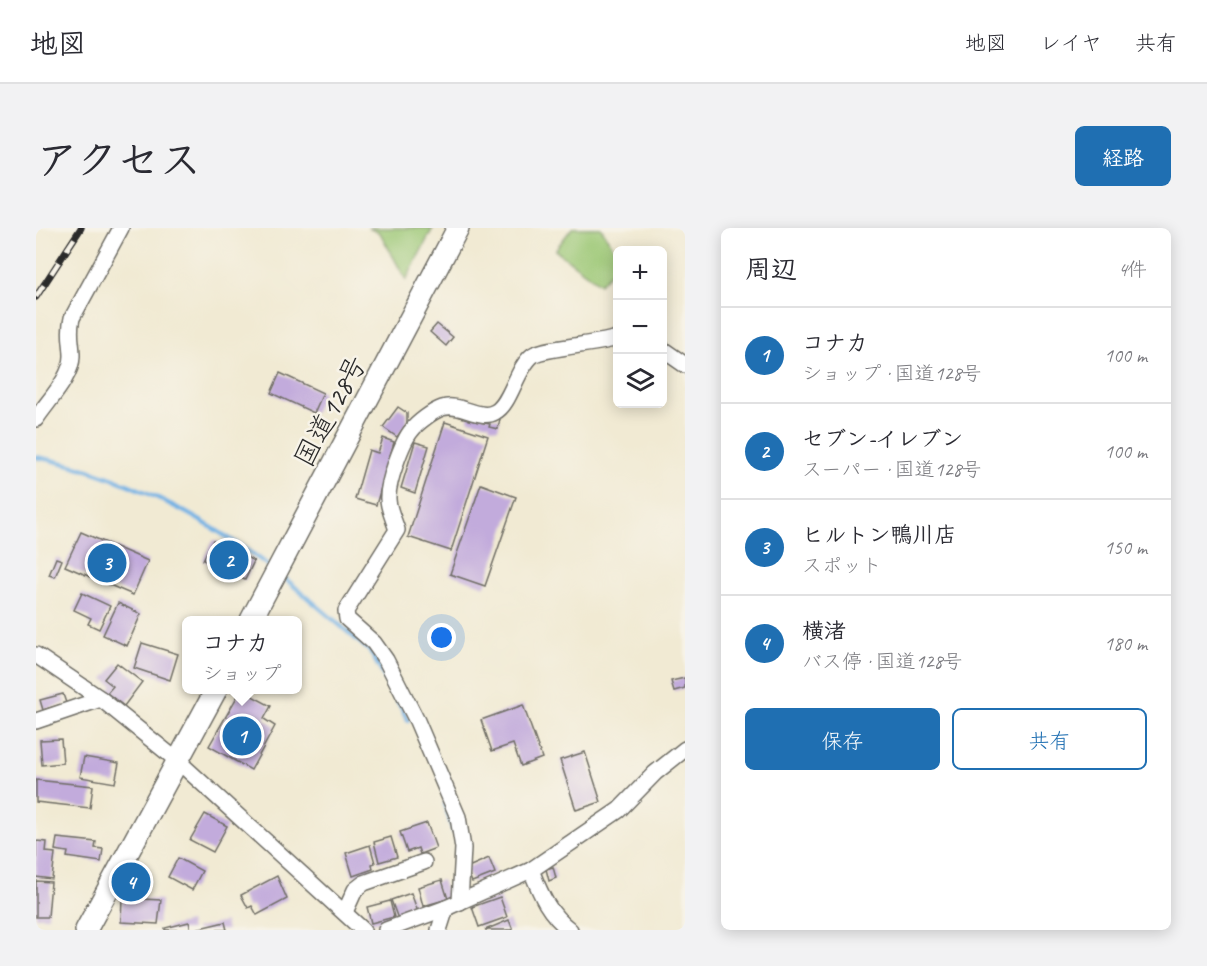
<!DOCTYPE html>
<html lang="ja">
<head>
<meta charset="utf-8">
<style>
	body { margin:0; font-family:Caveat,"Klee One",sans-serif; background:#f2f2f3; color:#2b2b33 }
	.controls { position:absolute; right:18px; top:18px; display:grid; overflow:hidden; border-radius:9px; box-shadow:0 3px 15px #0003 }
	.controls button { width:54px; height:54px; display:grid; place-items:center; padding:0; border:0; border-bottom:2px solid #e1e1e2; background:#fff; color:#2b2b33; font:30px sans-serif }
	.you { position:absolute; left:406px; top:410px; width:21px; height:21px; margin:-15px; border:4px solid #fff; border-radius:50%; background:#1a73e8; box-shadow:0 0 0 9px #1a73e833 }
	.badge { display:grid; place-items:center; width:39px; height:39px; border-radius:50%; background:#1f6fb2; color:#fff; font-size:20px; font-weight:700 }
	.pin { position:absolute; translate:-50% -50%; border:3px solid #fff; box-shadow:0 2px 6px #0006 }
	.popup { position:absolute; left:146px; top:388px; width:120px; height:78px; box-sizing:border-box; display:grid; place-content:center; border-radius:9px; background:#fff; filter:drop-shadow(0 2px 4px #0005); font-size:20px; white-space:nowrap; color:#7c7c81 }
	.popup b { font-size:22px; color:#2b2b33 }
	.popup::after { content:''; position:absolute; left:50%; top:100%; margin-left:-12px; border:12px solid transparent; border-top-color:#fff }
	.list { margin:0; padding:0; list-style:none }
	h2 { display:flex; justify-content:space-between; align-items:center; height:78px; margin:0; padding:0 24px; font-size:26px }
	h2 small { font-size:20px; font-weight:400; color:#7c7c81 }
	.list li { display:grid; grid-template-columns:39px 1fr auto; gap:18px; align-items:center; box-sizing:border-box; height:96px; padding:0 24px; border-top:2px solid #e1e1e2 }
	.list b { display:block; font-size:22px; white-space:nowrap }
	.list p { margin:0; font-size:20px; white-space:nowrap; color:#7c7c81 }
	.list em { font-size:20px; font-style:normal; color:#7c7c81 }
	.actions { display:flex; gap:12px; padding:18px 24px }
	.actions a { flex:1; padding:14px 0; border:2px solid #1f6fb2; border-radius:9px; text-align:center; font-size:21px; color:#1f6fb2 }
	.actions .main { background:#1f6fb2; color:#fff }
	.icon { flex:none; width:33px; height:33px; fill:none; stroke:currentColor; stroke-width:2; stroke-linecap:round; stroke-linejoin:round }
	.map { position:relative; flex:none; width:649px; height:702px; overflow:hidden; border-radius:9px }
	header { display:flex; align-items:center; gap:36px; box-sizing:border-box; height:84px; padding:0 30px; background:#fff; border-bottom:2px solid #e1e1e2 }
	header strong { font-size:28px }
	nav { display:flex; gap:33px; margin-inline-start:auto; font-size:21px }
	.intro { display:flex; align-items:center; justify-content:space-between; box-sizing:border-box; height:144px; padding:0 36px }
	h1 { margin:0; font-size:42px }
	.button { padding:15px 27px; border-radius:9px; background:#1f6fb2; color:#fff; font-size:21px; font-weight:700 }
	main { display:flex; gap:36px; padding:0 36px }
	aside { flex:1; background:#fff; border-radius:9px; box-shadow:0 3px 15px #0003 }
	.map>svg:first-child { display:block }
	.green { fill:#9bc774; stroke:#637950; stroke-width:1.5 }
	.lines { fill:none; stroke-linecap:round; stroke-linejoin:round }
	.stream { stroke:#71b1e4; stroke-width:4.5 }
	.building { fill:#c2abdc }
	.minor-casing { stroke:#706e66; stroke-width:18 }
	.highway-casing { stroke:#706e66; stroke-width:24 }
	.minor { stroke:#fff; stroke-width:15 }
	.highway { stroke:#fff; stroke-width:21 }
	.rail-casing { stroke:#2b2b2b; stroke-width:7 }
	.rail { stroke:#f7f3e8; stroke-width:4.5; stroke-dasharray:14; stroke-linecap:butt }
	.labels { text-anchor:middle; dominant-baseline:central; stroke-width:5; stroke-linejoin:round; paint-order:stroke }
	.street-label { font-size:28px; fill:#2b2b2b; stroke:#f7f3e8 }
</style>
</head>
<body>
<header>
<strong>地図</strong>
<nav><a>地図</a><a>レイヤ</a><a>共有</a></nav>
</header>
<div class="intro"><h1>アクセス</h1><a class="button">経路</a></div>
<main>
<div class="map">
<svg width="649" height="702" viewBox="0 0 649 702">
	<rect width="100%" height="100%" fill="#f7f3e8"/>
	<filter id="ink" filterUnits="userSpaceOnUse"><feTurbulence type="fractalNoise" baseFrequency=".0167" numOctaves="2"/><feDisplacementMap in="SourceGraphic" scale="12" xChannelSelector="R" yChannelSelector="G"/><feConvolveMatrix kernelMatrix="1 2 1 2 8 2 1 2 1" color-interpolation-filters="sRGB"/></filter>
	<filter id="wash" filterUnits="userSpaceOnUse"><feTurbulence type="fractalNoise" baseFrequency=".008" numOctaves="4" result="noise"/><feDisplacementMap in="SourceGraphic" scale="24" xChannelSelector="R" yChannelSelector="G"/><feGaussianBlur stdDeviation="1.35" result="paint"/><feColorMatrix in="noise" values="0 0 0 0 0 0 0 0 0 0 0 0 0 0 0 0 0 1.4 0 .05"/><feComposite in="paint" operator="in"/></filter>
	<g filter="url(#wash)">
		<rect width="100%" height="100%" fill="#f1ead3"/>
		<g class="green">
			<polygon points="332,0 397,0 370,52 344,5"/>
			<polygon points="536,0 565,0 581,25 581,37 564,56 519,22"/>
		</g>
		<g class="lines">
			<g class="stream">
				<path d="M0 229C87 245 165 288 236 340"/>
				<polyline points="245,347 334,423 372,492"/>
				<polyline points="409,576 417,603"/>
				<polyline points="415,667 418,649"/>
			</g>
		</g>
		<g id="blocks">
			<g class="building">
				<polygon points="401,96 417,109 410,118 394,104"/>
				<polygon points="244,145 287,165 278,185 235,165"/>
				<polygon points="362,179 371,185 371,195 361,209 347,199"/>
				<polygon points="433,185 464,191 462,201 453,199 454,196 432,192"/>
				<polygon points="409,194 452,208 415,323 372,309"/>
				<polygon points="347,210 358,214 340,277 319,271 333,222 342,225"/>
				<polygon points="379,214 393,218 379,265 365,260"/>
				<polygon points="445,256 480,269 449,358 414,346"/>
				<polygon points="45,304 112,333 97,367 29,338"/>
				<polygon points="177,312 218,333 209,352 167,332"/>
				<polygon points="20,330 26,332 19,349 13,347"/>
				<polygon points="46,365 74,378 63,401 52,396 55,390 38,382"/>
				<polygon points="82,375 105,386 91,418 67,407"/>
				<polygon points="106,415 142,426 134,452 98,440"/>
				<polygon points="81,435 106,454 88,478 71,465 77,458 68,451"/>
				<polygon points="649,450 649,460 638,463 635,453"/>
				<polygon points="205,462 235,478 228,491 239,498 215,542 173,518"/>
				<polygon points="27,466 30,475 7,482 4,472"/>
				<polygon points="487,477 506,530 485,538 477,516 456,523 445,492"/>
				<polygon points="25,511 27,535 6,537 4,512"/>
				<polygon points="549,524 565,574 540,582 524,532"/>
				<polygon points="48,529 83,535 79,555 44,549"/>
				<polygon points="0,552 57,558 54,580 0,574"/>
				<polygon points="169,586 191,598 177,624 154,612"/>
				<polygon points="391,595 400,620 384,626 382,620 371,624 364,604"/>
				<polygon points="355,609 361,629 343,634 338,614"/>
				<polygon points="21,610 60,614 59,620 67,621 65,634 31,629 32,624 19,622"/>
				<polygon points="0,613 11,614 10,624 19,625 16,651 0,649"/>
				<polygon points="334,617 339,635 336,636 337,641 317,648 310,625"/>
				<polygon points="142,630 166,643 156,662 132,649"/>
				<polygon points="453,630 459,645 436,654 430,640"/>
				<polygon points="517,639 520,650 513,653 510,641"/>
				<polygon points="241,648 251,671 221,687 216,678 212,680 205,667"/>
				<polygon points="406,652 412,671 387,678 382,659"/>
				<polygon points="0,653 15,654 12,689 0,689"/>
				<polygon points="375,665 382,684 362,691 355,672"/>
				<polygon points="464,669 471,689 443,699 436,679"/>
				<polygon points="86,670 125,672 122,696 85,694"/>
				<polygon points="354,673 358,689 335,695 331,679"/>
				<polygon points="473,692 477,702 449,702"/>
				<polygon points="153,694 155,702 129,702 129,700"/>
				<polygon points="189,694 191,702 159,702 159,701"/>
			</g>
		</g>
	</g>
	<g filter="url(#ink)">
		<use href="#blocks" fill-opacity="0" stroke="#706e66" stroke-width="1.5"/>
		<g class="lines">
			<g class="minor-casing">
				<g id="minor">
					<polyline points="626,121 649,137"/>
					<path d="M0 191C11 174 36 149 36 128 36 114 32 105 36 90L85 0"/>
					<polyline points="0,427 65,471 143,534 327,702"/>
					<polyline points="0,493 65,471"/>
					<path d="M495 642C505 667 512 685 534 702"/>
					<path d="M424 674 427 620 422 589 381 493 350 432 338 415 311 391 310 383 361 302C358 292 352 280 352 271 351 256 366 213 376 202 381 195 397 183 406 180 424 174 444 193 459 184 475 176 480 140 497 127 507 120 563 116 582 110"/>
					<polyline points="309,684 319,662 328,655 388,634"/>
					<polyline points="350,702 410,680 495,642 583,582 619,545 649,521"/>
					<polyline points="403,702 410,680"/>
				</g>
			</g>
			<g class="highway-casing">
				<g id="highway">
					<polyline points="215,392 422,0"/>
					<polyline points="50,702 180,462"/>
				</g>
			</g>
			<use href="#minor" class="minor"/>
			<use href="#highway" class="highway"/>
			<g class="rail-casing">
				<polyline id="rail" points="0,69 45,0"/>
			</g>
			<use href="#rail" class="rail"/>
		</g>
	</g>
	<g class="labels">
		<g class="street-label">
			<text transform="translate(294 183) rotate(-62)">国道128号</text>
		</g>
	</g>
</svg>
<div class="controls">
<button>+</button>
<button>−</button>
<button><svg class="icon" aria-label="layers" viewBox="0 0 24 24"><path d="M12 4l9 5-9 5-9-5zM3 14l9 5 9-5"/></svg></button>
</div>
<div class="you"></div>
<div class="pin badge" style="left:206px;top:508px">1</div>
<div class="popup"><b>コナカ</b>ショップ</div>
<div class="pin badge" style="left:193px;top:332px">2</div>
<div class="pin badge" style="left:71px;top:335px">3</div>
<div class="pin badge" style="left:95px;top:654px">4</div>
</div>
<aside>
<h2>周辺<small>4件</small></h2>
<ul class="list">
<li><span class="badge">1</span><div><b>コナカ</b><p>ショップ · 国道128号</p></div><em>100 m</em></li>
<li><span class="badge">2</span><div><b>セブン-イレブン</b><p>スーパー · 国道128号</p></div><em>100 m</em></li>
<li><span class="badge">3</span><div><b>ヒルトン鴨川店</b><p>スポット</p></div><em>150 m</em></li>
<li><span class="badge">4</span><div><b>横渚</b><p>バス停 · 国道128号</p></div><em>180 m</em></li>
</ul>
<div class="actions"><a class="main">保存</a><a>共有</a></div>
</aside>
</main>
</body>
</html>
